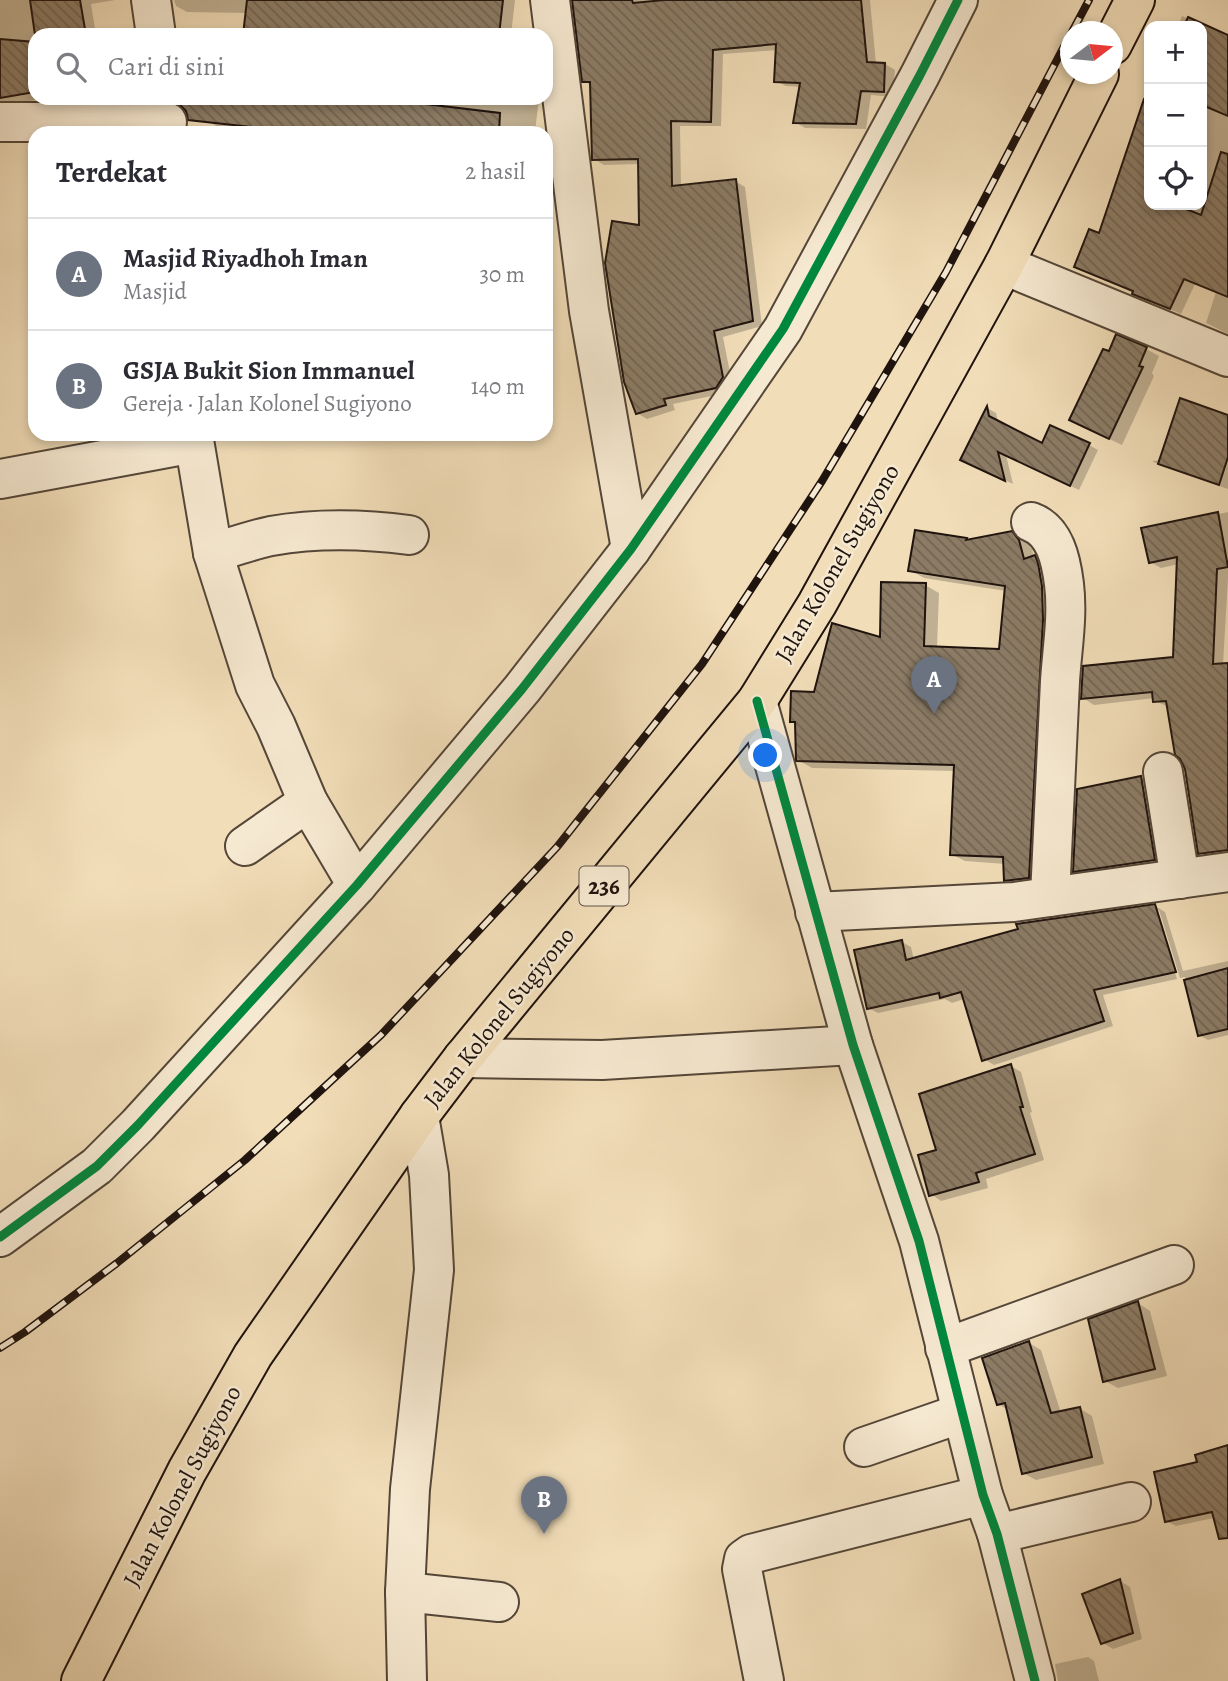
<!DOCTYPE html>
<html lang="id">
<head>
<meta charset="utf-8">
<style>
	body { margin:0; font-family:Alegreya,serif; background:#f2f2f3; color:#2b2b33 }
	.controls { position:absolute; right:21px; top:21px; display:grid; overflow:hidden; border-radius:14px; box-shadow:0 4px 10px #0003 }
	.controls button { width:63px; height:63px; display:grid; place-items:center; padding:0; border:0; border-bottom:2px solid #e1e1e2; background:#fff; color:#2b2b33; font:35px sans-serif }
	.compass { position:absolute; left:1060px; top:21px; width:63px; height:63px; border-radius:50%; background:#fff; box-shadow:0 4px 10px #0003; rotate:74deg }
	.you { position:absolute; left:766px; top:756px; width:24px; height:24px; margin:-18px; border:5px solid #fff; border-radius:50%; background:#1a73e8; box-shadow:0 0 0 10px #1a73e833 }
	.badge { display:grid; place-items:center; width:46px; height:46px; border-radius:50%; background:#8f2418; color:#fff; font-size:23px; font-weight:700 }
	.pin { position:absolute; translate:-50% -58px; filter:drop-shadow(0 2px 4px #0008) }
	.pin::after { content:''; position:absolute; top:37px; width:24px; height:21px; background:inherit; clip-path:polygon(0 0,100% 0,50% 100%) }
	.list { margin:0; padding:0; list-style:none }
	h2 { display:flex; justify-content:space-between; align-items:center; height:91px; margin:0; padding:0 28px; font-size:30px }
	h2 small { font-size:23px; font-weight:400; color:#7c7c81 }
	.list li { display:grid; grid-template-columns:46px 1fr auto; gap:21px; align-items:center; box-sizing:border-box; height:112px; padding:0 28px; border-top:2px solid #e1e1e2 }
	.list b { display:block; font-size:26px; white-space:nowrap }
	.list p { margin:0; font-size:23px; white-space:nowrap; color:#7c7c81 }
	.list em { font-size:23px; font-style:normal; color:#7c7c81 }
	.icon { flex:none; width:38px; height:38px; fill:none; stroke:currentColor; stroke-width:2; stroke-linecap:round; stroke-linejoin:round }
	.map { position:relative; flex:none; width:1228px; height:1681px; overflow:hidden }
	.search { position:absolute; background:#fff; box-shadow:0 4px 10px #0003; left:28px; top:28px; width:525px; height:77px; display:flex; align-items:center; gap:18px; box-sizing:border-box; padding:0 24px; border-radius:21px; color:#7c7c81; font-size:26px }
	.panel { position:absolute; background:#fff; box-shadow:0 4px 10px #0003; left:28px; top:126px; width:525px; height:315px; border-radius:21px }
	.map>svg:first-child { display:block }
	.shadow { fill:#0003 }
	.building { fill:url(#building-back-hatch); stroke:#1f130e; stroke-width:2 }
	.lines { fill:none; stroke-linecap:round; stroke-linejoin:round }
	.minor-casing { stroke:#544638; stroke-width:42 }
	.major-casing { stroke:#1f130e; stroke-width:42 }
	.minor { stroke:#f6e9d1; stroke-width:38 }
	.major { stroke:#f1ddb8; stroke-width:38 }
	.rail-casing { stroke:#1f130e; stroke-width:8 }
	.rail { stroke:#f6e9d1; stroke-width:5; stroke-dasharray:16; stroke-linecap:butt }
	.cycleway-casing { stroke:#f6e9d1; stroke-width:13 }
	.cycleway { stroke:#00873e; stroke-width:9 }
	.labels { text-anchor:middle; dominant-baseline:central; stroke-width:5; stroke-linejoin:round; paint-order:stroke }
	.shield { fill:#f6e9d1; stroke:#605348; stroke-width:2 }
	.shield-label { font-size:23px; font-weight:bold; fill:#1f130e }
	.street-label { font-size:24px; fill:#1f130e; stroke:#f6e9d1 }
</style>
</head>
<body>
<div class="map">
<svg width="1228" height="1681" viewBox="0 0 1228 1681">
	<defs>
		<pattern id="building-back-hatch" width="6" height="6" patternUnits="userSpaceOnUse" patternTransform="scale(1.75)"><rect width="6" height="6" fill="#8c7c66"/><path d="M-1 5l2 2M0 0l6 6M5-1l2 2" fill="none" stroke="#726452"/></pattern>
	</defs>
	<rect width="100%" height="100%" fill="#f1ddb8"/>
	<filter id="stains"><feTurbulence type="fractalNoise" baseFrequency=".00286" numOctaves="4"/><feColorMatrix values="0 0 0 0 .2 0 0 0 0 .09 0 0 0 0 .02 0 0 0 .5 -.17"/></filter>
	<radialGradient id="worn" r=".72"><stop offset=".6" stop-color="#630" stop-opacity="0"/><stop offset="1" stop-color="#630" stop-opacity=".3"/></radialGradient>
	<g class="shadow">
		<polygon points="0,0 115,0 91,4 96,35 35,35 35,98 47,98 10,104 0,110"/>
		<polygon points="174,0 515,0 511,35 245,35 247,13 187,12 176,6"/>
		<polygon points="575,0 870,0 876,64 885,64 895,70 893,97 871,95 866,129 805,128 795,122 801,87 786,86 776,81 778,50 723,54 721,126 680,126 681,186 735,181 745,187 762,326 723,337 732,383 726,393 673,404 675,410 647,419 637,413 639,164 604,165 594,159 592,86 584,81"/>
		<polygon points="1182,16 1228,37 1228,334 1206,323 1216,292 1195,284 1181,314 1086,272 1149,113 1149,205 1202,205 1202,26 1178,26"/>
		<polygon points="210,98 539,98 535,132 459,123 457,133 220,133 220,128 207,121"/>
		<polygon points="1146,349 1159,356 1152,373 1154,376 1122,445 1084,427 1110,354"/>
		<polygon points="987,408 996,413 998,422 1043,445 1089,445 1098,450 1079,490 1006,455 1013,484 971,464"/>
		<polygon points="1228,417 1228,489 1161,466 1152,461 1161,460"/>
		<polygon points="1228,512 1228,578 1223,665 1228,665 1228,856 1211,859 1200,853 1186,768 1169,707 1155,701 1155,698 1094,705 1083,698 1175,658 1179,564 1161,568 1150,562 1143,530"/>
		<polygon points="916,532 970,542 1011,533 1025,541 1032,549 1034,557 1048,566 1042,885 1019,887 1005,880 1005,864 965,861 951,854 956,771 812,768 798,760 797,724 792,721 815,694 881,639 925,585 939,593 937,648 1000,651 1006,591 924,578 910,570"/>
		<polygon points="1141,777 1154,785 1167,867 1088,878 1075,871"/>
		<polygon points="1155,906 1165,912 1183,971 1228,961 1228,1035 1208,1040 1199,1035 1185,977 1180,978 1159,910 1155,910 1177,979 1103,995 1113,1026 994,1065 984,1059 964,999 952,1003 945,999 878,1013 868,1008 902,942 911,947 914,960"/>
		<polygon points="1011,1066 1021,1072 1032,1112 1030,1113 1044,1160 986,1179 988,1188 941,1201 931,1194"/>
		<polygon points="1138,1303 1150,1311 1167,1376 1118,1388 1105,1381"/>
		<polygon points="1029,1343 1041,1350 1061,1413 1079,1408 1092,1416 1104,1464 1036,1480 1023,1473 1008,1410 998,1404"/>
		<polygon points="1228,1449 1228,1515 1176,1526 1166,1521 1199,1463"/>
		<polygon points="1120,1581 1130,1587 1142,1639 1113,1649 1103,1643"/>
		<polygon points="1088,1657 1094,1661 1099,1681 1058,1681 1055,1664"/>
	</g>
	<g class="building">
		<polygon points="30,0 80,0 86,35 35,35"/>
		<polygon points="247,0 503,0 499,35 243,35"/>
		<polygon points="572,0 632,0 633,3 664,0 861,0 867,62 885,63 884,92 861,91 856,124 793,123 800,83 774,82 776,44 713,50 711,122 671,121 672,186 736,179 753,321 714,331 723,377 716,388 664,399 666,405 636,414 624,382 605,263 612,221 639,225 638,159 592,160 590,82 582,82"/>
		<polygon points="1188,17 1228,35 1228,116 1202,105 1202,26 1184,26"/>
		<polygon points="0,39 35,42 35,92 0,98"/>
		<polygon points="179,98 375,98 500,113 499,133 371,133 326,127 325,133 306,133 188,120 186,111 179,104"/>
		<polygon points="1144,99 1149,100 1149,205 1176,205 1201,215 1221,152 1228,154 1228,297 1184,279 1170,309 1132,294 1133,291 1074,267 1089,229 1099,233"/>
		<polygon points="1116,334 1147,347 1139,366 1143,367 1109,439 1069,420 1103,349 1109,351"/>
		<polygon points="1180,398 1228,415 1228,457 1219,485 1158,464"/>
		<polygon points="987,406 989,416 1042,443 1050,425 1090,443 1070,486 998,452 1005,481 960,460"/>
		<polygon points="1218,512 1228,567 1217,569 1213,664 1228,663 1228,850 1198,854 1185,769 1180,759 1175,755 1166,701 1153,702 1152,692 1081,699 1082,682 1083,666 1173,657 1177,557 1149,563 1141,528"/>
		<polygon points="915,530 967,538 966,540 1012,531 1019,540 1024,559 1035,555 1038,563 1042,586 1043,620 1029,878 1004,881 1003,857 950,855 954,765 796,761 795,722 790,722 791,691 814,692 832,623 880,637 881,582 926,583 924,646 999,649 1005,586 908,571"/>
		<polygon points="1141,776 1155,860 1073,872 1077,789"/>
		<polygon points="1155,904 1176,972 1094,990 1104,1021 982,1061 961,992 940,998 939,993 867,1009 854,950 902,940 906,960 1018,929 1016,924"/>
		<polygon points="1228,968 1228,1029 1198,1036 1184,980"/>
		<polygon points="1011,1064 1023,1107 1020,1107 1035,1154 976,1173 979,1182 929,1196 918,1155 936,1150 919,1094"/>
		<polygon points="1138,1301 1155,1369 1103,1382 1088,1319"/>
		<polygon points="1029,1341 1051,1413 1080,1407 1092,1457 1022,1474 1005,1403 997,1405 982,1358"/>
		<polygon points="1228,1445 1228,1538 1219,1539 1212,1512 1165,1522 1154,1472 1197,1462 1195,1455"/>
		<polygon points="1120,1579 1133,1633 1101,1644 1082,1594"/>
	</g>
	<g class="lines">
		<g class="minor-casing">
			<g id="minor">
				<polyline points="151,0 156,35"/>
				<polyline points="550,0 589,311 631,549"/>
				<polyline points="0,122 167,122"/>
				<polyline points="1004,265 1228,357"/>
				<polyline points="193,434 213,553 255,685 276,726 308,802 357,885"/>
				<polyline points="0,479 194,443"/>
				<path d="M1031 522C1055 531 1061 560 1064 584 1068 617 1062 649 1060 681 1057 753 1054 825 1050 897"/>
				<path d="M213 553C232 547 252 540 271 536 317 528 363 529 409 535"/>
				<polyline points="757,701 853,1045 919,1241 983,1495 997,1534 1035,1681"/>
				<polyline points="1163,772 1180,879"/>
				<polyline points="245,846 308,802"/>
				<polyline points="815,912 1014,902 1228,872"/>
				<polyline points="463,1058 602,1060 853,1045"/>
				<polyline points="0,1237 97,1166 138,1125 357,885 522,689 631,549 783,329 920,75 958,0"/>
				<polyline points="945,1348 1174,1265"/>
				<polyline points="864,1447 962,1413"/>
				<polyline points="997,1534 1131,1502"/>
				<polyline points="405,1592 499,1602"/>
				<polyline points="407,1681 405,1592 410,1489 434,1270 429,1175 419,1116"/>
				<polyline points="764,1681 742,1569 744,1559 751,1554 983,1495"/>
			</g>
		</g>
		<g class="major-casing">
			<g id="major">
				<polyline points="1112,45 1135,0"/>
				<polyline points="81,1681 187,1471 253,1355 419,1116 463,1058 757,701 817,604 1004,265 1099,74"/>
			</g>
		</g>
		<use href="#minor" class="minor"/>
		<use href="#major" class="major"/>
		<g class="rail-casing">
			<g id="rail">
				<polyline points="1072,32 1089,0"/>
				<polyline points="0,1348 25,1332 117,1263 245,1160 381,1035 557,847 702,664 822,481 946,272 1070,35"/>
			</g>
		</g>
		<use href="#rail" class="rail"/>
		<g class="cycleway-casing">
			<g id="cycleway">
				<polyline points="757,701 853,1045 919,1241 983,1495 997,1534 1035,1681"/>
				<polyline points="0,1237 97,1166 138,1125 357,885 522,689 631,549 783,329 920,75 958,0"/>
			</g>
		</g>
		<use href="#cycleway" class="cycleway"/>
	</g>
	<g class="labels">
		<rect class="shield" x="579.5" y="866.5" width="49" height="39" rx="5"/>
		<g class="shield-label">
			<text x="604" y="886">236</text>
		</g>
		<g class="street-label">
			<text transform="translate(837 563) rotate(-60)">Jalan Kolonel Sugiyono</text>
			<text transform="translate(499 1017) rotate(-51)">Jalan Kolonel Sugiyono</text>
			<text transform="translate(182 1486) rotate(-62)">Jalan Kolonel Sugiyono</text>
		</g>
	</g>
	<rect width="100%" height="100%" filter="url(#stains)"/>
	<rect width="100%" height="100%" fill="url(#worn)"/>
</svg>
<div class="controls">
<button>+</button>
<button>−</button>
<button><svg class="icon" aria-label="locate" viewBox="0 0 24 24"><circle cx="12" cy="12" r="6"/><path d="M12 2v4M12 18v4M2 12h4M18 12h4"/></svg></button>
</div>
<svg class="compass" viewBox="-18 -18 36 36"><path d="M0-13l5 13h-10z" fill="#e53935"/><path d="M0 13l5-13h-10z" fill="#7c7c81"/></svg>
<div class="you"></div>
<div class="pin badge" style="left:934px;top:714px;background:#6b7280">A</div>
<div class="pin badge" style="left:544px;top:1534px;background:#6b7280">B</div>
<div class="search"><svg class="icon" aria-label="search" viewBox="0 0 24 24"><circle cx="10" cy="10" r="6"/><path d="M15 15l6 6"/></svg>Cari di sini</div>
<section class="panel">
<h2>Terdekat<small>2 hasil</small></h2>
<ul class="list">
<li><span class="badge" style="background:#6b7280">A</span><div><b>Masjid Riyadhoh Iman</b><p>Masjid</p></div><em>30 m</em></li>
<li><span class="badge" style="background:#6b7280">B</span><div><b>GSJA Bukit Sion Immanuel</b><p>Gereja · Jalan Kolonel Sugiyono</p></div><em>140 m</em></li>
</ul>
</section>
</div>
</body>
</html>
